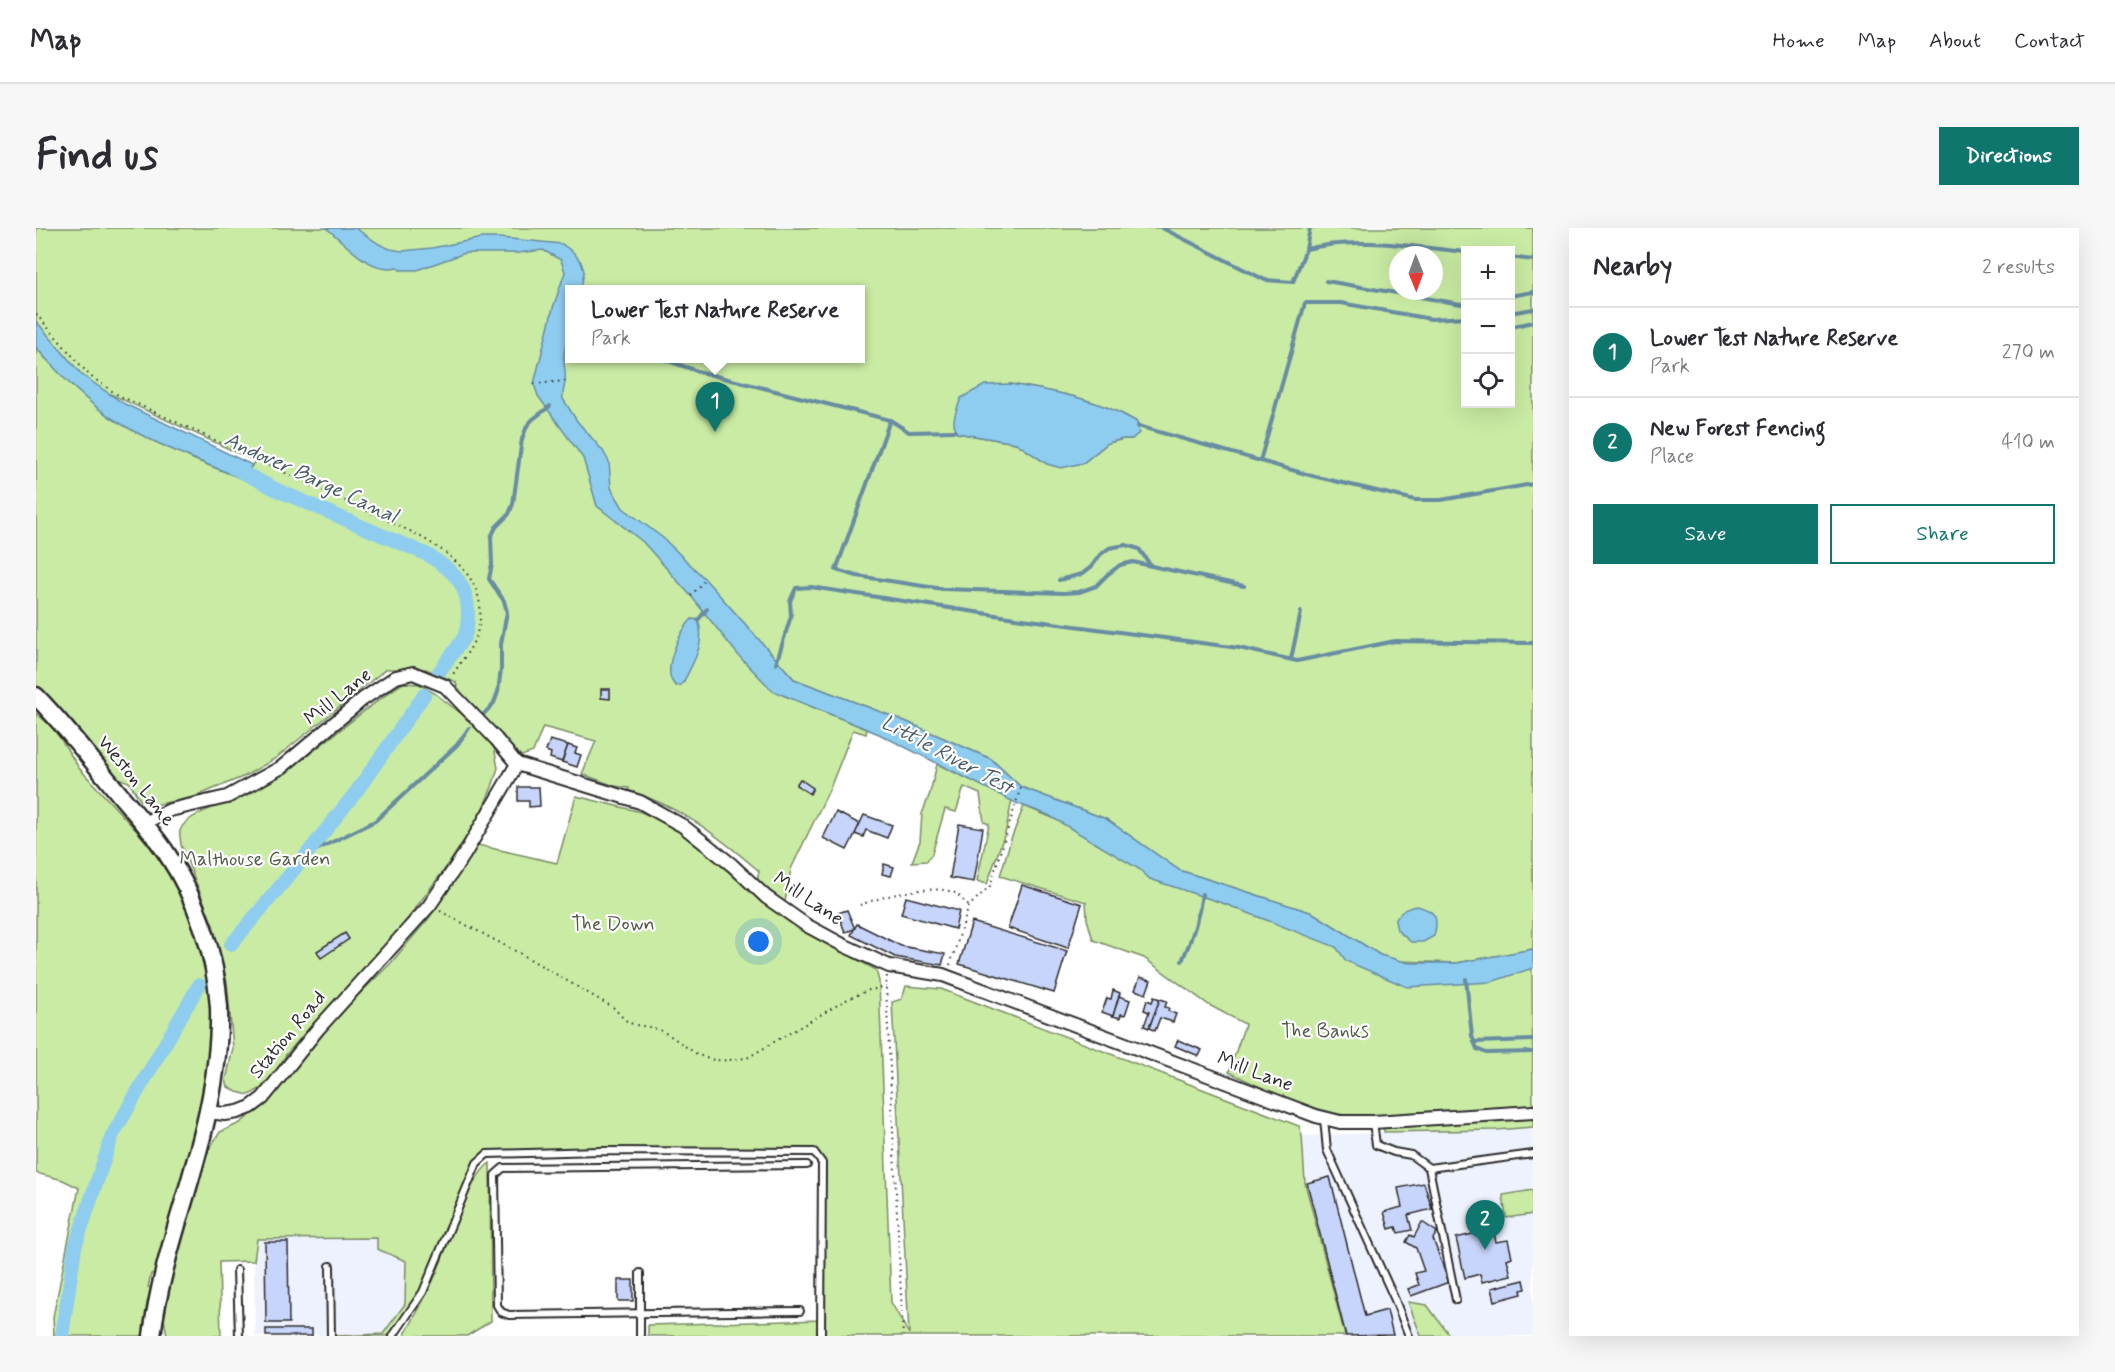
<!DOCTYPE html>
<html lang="en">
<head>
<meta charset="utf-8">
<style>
	body { margin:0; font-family:Mynerve,sans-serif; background:#f7f7f7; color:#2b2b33 }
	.controls { position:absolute; right:18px; top:18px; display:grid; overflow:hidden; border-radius:0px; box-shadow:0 6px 24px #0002 }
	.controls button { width:54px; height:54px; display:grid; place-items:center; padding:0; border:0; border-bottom:2px solid #e1e1e2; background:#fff; color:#2b2b33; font:30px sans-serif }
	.compass { position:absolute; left:1353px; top:18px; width:54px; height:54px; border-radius:50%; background:#fff; box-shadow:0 6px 24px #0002; rotate:179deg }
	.you { position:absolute; left:723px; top:714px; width:21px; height:21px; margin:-15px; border:4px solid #fff; border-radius:50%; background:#1a73e8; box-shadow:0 0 0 9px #1a73e833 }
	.badge { display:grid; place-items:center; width:39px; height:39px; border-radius:50%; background:#0f766e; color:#fff; font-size:20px; font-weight:700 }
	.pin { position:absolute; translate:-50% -50px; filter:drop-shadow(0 2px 3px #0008) }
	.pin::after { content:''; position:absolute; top:32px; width:21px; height:18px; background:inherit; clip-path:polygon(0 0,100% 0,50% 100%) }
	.popup { position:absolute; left:529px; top:57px; width:300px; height:78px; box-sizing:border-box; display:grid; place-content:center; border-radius:0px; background:#fff; filter:drop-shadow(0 2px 4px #0005); font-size:20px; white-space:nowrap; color:#7c7c81 }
	.popup b { font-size:22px; color:#2b2b33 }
	.popup::after { content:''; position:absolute; left:50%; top:100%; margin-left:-12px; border:12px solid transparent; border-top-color:#fff }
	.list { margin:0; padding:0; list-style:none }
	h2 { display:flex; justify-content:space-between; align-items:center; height:78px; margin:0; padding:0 24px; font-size:26px }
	h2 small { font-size:20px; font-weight:400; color:#7c7c81 }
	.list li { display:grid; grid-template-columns:39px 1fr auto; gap:18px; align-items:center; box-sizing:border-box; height:90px; padding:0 24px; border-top:2px solid #e1e1e2 }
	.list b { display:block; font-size:22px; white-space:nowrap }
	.list p { margin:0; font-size:20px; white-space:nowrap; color:#7c7c81 }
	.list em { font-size:20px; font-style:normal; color:#7c7c81 }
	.actions { display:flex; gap:12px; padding:18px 24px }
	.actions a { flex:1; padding:14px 0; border:2px solid #0f766e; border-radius:0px; text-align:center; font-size:21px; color:#0f766e }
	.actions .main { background:#0f766e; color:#fff }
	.icon { flex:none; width:33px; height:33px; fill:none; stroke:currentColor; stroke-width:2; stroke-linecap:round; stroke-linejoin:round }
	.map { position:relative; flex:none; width:1497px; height:1108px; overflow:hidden; border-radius:0px }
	header { display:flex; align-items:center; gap:36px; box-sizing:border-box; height:84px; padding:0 30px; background:#fff; border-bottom:2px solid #e1e1e2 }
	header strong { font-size:28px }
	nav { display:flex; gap:33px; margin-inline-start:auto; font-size:21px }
	.intro { display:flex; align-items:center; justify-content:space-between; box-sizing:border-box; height:144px; padding:0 36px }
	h1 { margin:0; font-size:42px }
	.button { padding:15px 27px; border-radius:0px; background:#0f766e; color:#fff; font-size:21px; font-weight:700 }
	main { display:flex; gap:36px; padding:0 36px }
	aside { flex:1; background:#fff; border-radius:0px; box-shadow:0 6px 24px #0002 }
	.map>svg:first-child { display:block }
	.built { fill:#eef2fe }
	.green { fill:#c9eba3; stroke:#7a8b67; stroke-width:1.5; fill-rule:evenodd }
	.water { fill:#8fcdf0; stroke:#678ca1; stroke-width:1.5 }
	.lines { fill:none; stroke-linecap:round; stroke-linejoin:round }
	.stream { stroke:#678ca1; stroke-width:4 }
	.canal { stroke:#8fcdf0; stroke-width:14 }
	.building { fill:#c7d4fb; stroke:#2b2b2b; stroke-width:1.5 }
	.lane-casing { stroke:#2b2b2b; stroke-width:10 }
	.street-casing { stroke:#2b2b2b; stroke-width:16 }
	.secondary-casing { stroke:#2b2b2b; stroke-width:21 }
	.path { stroke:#2b2b2b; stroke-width:2; stroke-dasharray:1.5 4.5; stroke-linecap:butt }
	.lane { stroke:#fff; stroke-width:6 }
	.street { stroke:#fff; stroke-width:12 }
	.secondary { stroke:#fff; stroke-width:16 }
	.labels { text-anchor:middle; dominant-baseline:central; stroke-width:4.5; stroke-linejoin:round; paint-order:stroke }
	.street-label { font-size:20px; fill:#2b2b2b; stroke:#fff }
	.park-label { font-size:20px; fill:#525b49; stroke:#fff }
	.water-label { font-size:21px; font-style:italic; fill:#495c66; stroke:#fff }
</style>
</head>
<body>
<header>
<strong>Map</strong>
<nav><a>Home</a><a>Map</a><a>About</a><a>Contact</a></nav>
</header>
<div class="intro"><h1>Find us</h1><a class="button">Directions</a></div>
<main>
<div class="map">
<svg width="1497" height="1108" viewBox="0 0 1497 1108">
	<rect width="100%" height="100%" fill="#fff"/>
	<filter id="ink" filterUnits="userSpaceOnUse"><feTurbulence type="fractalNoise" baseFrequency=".0167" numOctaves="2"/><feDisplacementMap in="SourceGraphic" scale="12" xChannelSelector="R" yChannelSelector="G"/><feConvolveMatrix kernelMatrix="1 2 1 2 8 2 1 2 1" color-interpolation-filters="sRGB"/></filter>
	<g filter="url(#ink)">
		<g class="built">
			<polygon points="1497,899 1497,962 1468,967 1470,990 1497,986 1497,1108 1414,1108 1391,1077 1373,1075 1385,1108 1309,1108 1269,955 1266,908"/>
			<polygon points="341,1010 341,1021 370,1033 369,1076 347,1106 219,1108 218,1033 220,1011"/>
		</g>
		<g class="green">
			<path d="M0 0H1497V721L1421 735 1361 733 1344 727 1277 685 1143 642 1070 591 985 559 955 531 871 494 758 451 682 366 737 463 831 501 830 506 817 502 794 560 755 641 749 674 721 653 723 643C680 606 646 580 592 562L593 560 579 558 546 546 560 513 507 499 497 524 486 528 473 518 422 465 420 454 390 441H350L240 530 209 548 158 569 118 577 112 576 104 572 93 554 79 549 0 462V119L8 129 76 190 157 231 207 251 219 233 55 157 0 97ZM1430 22H1474V176H1430ZM1362 27H1398V63H1362ZM534 62H825V130H534ZM974 156C1016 163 1064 171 1101 194L1096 211H1088L1072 215 1047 235 1011 236 980 215 921 205Z"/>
			<path d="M367 455 383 456 400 466 432 491 458 519 462 540 456 559 443 589 414 634 367 697 267 807 250 827 235 851 224 861 213 867 201 864 192 859 190 852 197 820 191 754 177 697 145 617C145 613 143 607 144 603 148 585 199 573 215 565 271 535 314 489 367 455Z"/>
			<polygon points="0,485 19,502 43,540 108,611 137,647 158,696 175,755 176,793 173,833 164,890 121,1045 115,1046 112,1059 117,1060 111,1108 18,1108 17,1089 43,960 27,952 0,945"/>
			<polygon points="901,536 976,572 970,602 951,656 941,653 953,596 948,594 944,566 928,559 920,584 909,581 896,626 891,633 876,634 884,613 886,586 894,565"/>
			<polygon points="540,568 605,584 640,600 753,694 840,742 843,753 855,1074 873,1106 856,774 866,771 870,758 905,761 1263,898 1266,908 1269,955 1309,1108 612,1108 612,1097 785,1092 786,935 778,924 451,926 441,935 385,1061 353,1108 298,1108 347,1106 369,1076 370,1033 341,1021 341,1010 221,1011 218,1033 183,1034 185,1108 131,1108 128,1091 129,1075 143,1006 173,921 184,904 204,895 236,870 304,785 354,736 393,690 442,617 521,635"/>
			<polygon points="988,578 1251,688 1336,742 1496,741 1497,879 1395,883 1335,890 1302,886 1258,875 1193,844 1209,796 1173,777 1108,730 1057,712 1051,691 1050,674 964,648 975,611"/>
			<polygon points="1477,888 1497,890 1497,899 1460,902 1348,904 1348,900 1370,895 1439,894"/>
			<path d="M454 935 455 1093 431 1108H368C379 1088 391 1068 400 1046 412 1019 432 950 454 935Z"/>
			<polygon points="1497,962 1497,986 1470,990 1467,967"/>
			<polygon points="1372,1074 1391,1077 1414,1108 1385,1108"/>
		</g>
		<g class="water">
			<path d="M290 0H319L343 16 354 21 366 23 396 20 446 10H464L526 16 538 25 545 34 548 43 545 61 534 62 533 114H531C524 133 531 139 529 155 528 161 526 165 527 171L541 193 567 223 573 234 575 260 587 280 627 310 669 351 758 451 871 494 955 531 985 559 1070 591 1143 642 1277 685 1344 727 1373 735H1421L1497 721V740L1455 754 1371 759 1310 733 1300 719 1189 676 1114 651 1103 641 1012 587 980 575 843 506 737 463 703 428 655 368 607 314 561 278 547 230 502 168 498 156 517 80 529 44 525 32 507 22 482 25H429L381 42H364L361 39C333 46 310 15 290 0Z"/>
			<path d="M0 93 46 147 87 175 216 237 207 251C163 233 117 216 77 191 49 173 21 144 0 119Z"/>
			<path d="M974 156C1017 163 1063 171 1101 194L1103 205 1096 211H1087L1072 215 1047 235 1025 240 1011 236 980 215 921 205C914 193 921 182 925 170L949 157Z"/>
			<path d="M656 391 662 392C670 415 658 433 648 453L645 457 640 458C624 445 643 403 656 391Z"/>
			<path d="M1381 678C1400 683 1403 689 1398 708L1387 714H1375L1361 702 1359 693C1365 683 1369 680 1381 678Z"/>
		</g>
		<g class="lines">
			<g class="stream">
				<polyline points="1126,0 1229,52 1257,54 1270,21 1274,0"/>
				<path d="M1270 21C1321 8 1378 19 1430 24"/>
				<polyline points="1474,29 1497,32"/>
				<polyline points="1290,53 1425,76 1430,75"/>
				<polyline points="1474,68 1497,64"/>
				<polyline points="1474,85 1497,81"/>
				<polyline points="1474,99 1497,94"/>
				<polyline points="624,130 664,144 854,192 873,204 919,203"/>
				<polyline points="854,192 800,342 821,348 907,361 1028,365 1043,364 1060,358 1071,347 1084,337 1097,334 1208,358"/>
				<polyline points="1102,198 1277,248 1379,272 1405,272 1497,256"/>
				<polyline points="1224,233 1269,75 1305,75 1395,91 1430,89"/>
				<polyline points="1023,352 1046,346 1055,339 1064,327 1073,320 1090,317 1103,321 1115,338"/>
				<polyline points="662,392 671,381"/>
				<polyline points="1255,431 1265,384"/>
				<polyline points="740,436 755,388 754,373 760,360 775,359 979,390 1203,420 1261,433 1359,413 1497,415"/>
				<polyline points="445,489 458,475 462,464 465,441 465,416 471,384 468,373 453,351 456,336 455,309 460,299 473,286 477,276 486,211 491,198 496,192 514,178"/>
				<polyline points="270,627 339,593 421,517 433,500"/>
				<path d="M1146 733C1156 711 1163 690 1166 666"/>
				<polyline points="1430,751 1436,808 1441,821 1450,825 1497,824"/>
				<polyline points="1438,814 1497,812"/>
			</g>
			<g class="canal">
				<path d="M196 239 241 262 392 327C416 342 432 355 432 386 432 393 431 402 428 409 421 421 411 432 403 444"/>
				<polyline points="195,717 266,632 320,564 388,467"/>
				<polyline points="26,1108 39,1019 76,908 163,757"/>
			</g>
		</g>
		<g class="building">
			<polygon points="565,461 574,461 574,471 565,470"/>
			<polygon points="514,512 532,517 526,534 514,530 515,525 510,523"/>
			<polygon points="532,517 541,520 539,525 545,527 541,539 526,534"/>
			<polygon points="764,551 777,560 774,566 760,557"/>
			<polygon points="482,559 503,559 504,578 493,579 493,573 482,573"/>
			<polygon points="800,584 824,596 811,622 787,610"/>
			<polygon points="828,587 856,597 851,610 830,602 827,609 819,606"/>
			<polygon points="923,596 947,600 938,654 914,650"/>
			<polygon points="848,636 858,639 855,648 846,646"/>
			<polygon points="986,657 1046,676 1032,720 972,700"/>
			<polygon points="870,669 923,683 919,701 865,686"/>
			<polygon points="811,682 819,701 809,704 802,685"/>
			<polygon points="936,694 1031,723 1018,765 923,736"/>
			<polygon points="821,696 865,718 909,726 906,737 859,729 815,707"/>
			<polygon points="309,705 313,711 285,730 281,723"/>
			<polygon points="1104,749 1115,752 1110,766 1099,762"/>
			<polygon points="1077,762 1084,765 1077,788 1066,784 1071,770 1075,771"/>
			<polygon points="1083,768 1094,772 1089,787 1085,786 1084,790 1077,788"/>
			<polygon points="1118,769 1124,771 1113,800 1108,798 1113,784 1108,782 1111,772 1116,774"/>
			<polygon points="1124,771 1131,773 1129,779 1133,780 1132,783 1140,786 1137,794 1124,790 1119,803 1113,800"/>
			<polygon points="1142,812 1166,822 1163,828 1139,818"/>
			<polygon points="1294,949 1329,1088 1351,1082 1357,1107 1310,1108 1271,955"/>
			<polygon points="1388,955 1396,981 1372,987 1376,1002 1362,1005 1360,999 1353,1001 1348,984 1366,979 1362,960"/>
			<polygon points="1386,994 1401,1004 1397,1011 1413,1054 1375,1068 1372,1061 1383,1057 1379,1045 1388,1043 1380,1020 1370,1014 1374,1007 1378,1009"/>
			<polygon points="1457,1001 1460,1014 1472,1012 1476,1029 1471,1031 1475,1047 1446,1054 1444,1046 1429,1050 1420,1010"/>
			<polygon points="229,1014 252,1014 253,1095 230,1095"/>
			<rect x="582" y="1052" width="15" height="21"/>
			<polygon points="1488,1052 1490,1061 1485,1062 1486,1066 1459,1073 1456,1060"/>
			<rect x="230" y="1101" width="46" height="7"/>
		</g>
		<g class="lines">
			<g class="lane-casing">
				<g id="lane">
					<polyline points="1288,891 1291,922 1359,1072 1373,1108"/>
					<polyline points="1337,894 1340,917 1358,924 1375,927 1393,940 1420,1072"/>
					<polyline points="1393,940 1497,926"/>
					<polyline points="294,1038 295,1108"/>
					<polyline points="201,1042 203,1108"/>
					<polyline points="604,1045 604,1108"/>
					<polyline points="764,1083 473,1087 465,1084 461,1077 459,947 467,940 771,937"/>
					<polyline points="357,1108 387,1064 441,935 451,926 564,923 778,924 786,935 785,1107"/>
				</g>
			</g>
			<g class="street-casing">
				<g id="street">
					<polyline points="108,595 134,582 191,569 246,539 327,471 360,449 377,445 409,458 460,511 481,536 604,574 647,598 696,637 730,669 770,697 807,717 853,738 907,747 1280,888 1304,894 1337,894 1497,884"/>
					<polyline points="172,884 189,886 202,884 215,879 227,870 281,802 393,678 428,627 481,536"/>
				</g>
			</g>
			<g class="secondary-casing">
				<path id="secondary" d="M0 468C29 498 54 530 80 562 97 583 116 603 131 626 160 669 180 727 183 779 184 813 179 850 172 883 156 959 125 1031 116 1108"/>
			</g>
			<g class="path">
				<path d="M0 86 54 148 82 167 376 304C417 326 458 356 440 408 435 422 423 436 416 448"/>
				<polyline points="498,156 530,153"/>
				<polyline points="655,368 669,351"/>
				<path d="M824 677C847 668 896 655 919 665 924 668 929 675 933 678"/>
				<path d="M404 683 485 726 578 780C582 784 586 790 591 793 599 799 608 797 617 800 639 806 653 826 674 831 686 834 699 831 711 830L810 772 833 762 850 759"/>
				<polyline points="914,737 933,678 954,658 985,559"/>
				<polyline points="851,748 850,759 867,1108"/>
			</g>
			<use href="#lane" class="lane"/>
			<use href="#street" class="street"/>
			<use href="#secondary" class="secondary"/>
		</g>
	</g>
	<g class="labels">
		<g class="street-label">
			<text transform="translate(302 469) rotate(-38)">Mill Lane</text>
			<text transform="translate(100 553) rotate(51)">Weston Lane</text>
			<text transform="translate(772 671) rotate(34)">Mill Lane</text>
			<text transform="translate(252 807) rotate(-50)">Station Road</text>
			<text transform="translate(1219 844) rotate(21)">Mill Lane</text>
		</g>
		<g class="park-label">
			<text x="219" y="631">Malthouse Garden</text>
			<text x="577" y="696">The Down</text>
			<text x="1289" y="803">The Banks</text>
		</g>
		<g class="water-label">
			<text transform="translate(275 250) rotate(25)">Andover Barge Canal</text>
			<text transform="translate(911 527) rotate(28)">Little River Test</text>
		</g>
	</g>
</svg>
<div class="controls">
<button>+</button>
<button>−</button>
<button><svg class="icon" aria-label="locate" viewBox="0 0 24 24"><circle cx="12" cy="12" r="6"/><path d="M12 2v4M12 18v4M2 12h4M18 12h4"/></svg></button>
</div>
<svg class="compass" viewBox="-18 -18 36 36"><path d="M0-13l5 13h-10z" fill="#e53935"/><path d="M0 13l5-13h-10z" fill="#7c7c81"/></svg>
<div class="you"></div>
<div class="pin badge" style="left:679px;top:204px">1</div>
<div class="popup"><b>Lower Test Nature Reserve</b>Park</div>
<div class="pin badge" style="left:1449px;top:1022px">2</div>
</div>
<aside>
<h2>Nearby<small>2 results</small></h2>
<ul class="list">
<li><span class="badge">1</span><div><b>Lower Test Nature Reserve</b><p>Park</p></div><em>270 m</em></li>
<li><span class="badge">2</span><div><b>New Forest Fencing</b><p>Place</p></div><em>410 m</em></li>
</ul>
<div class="actions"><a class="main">Save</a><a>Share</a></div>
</aside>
</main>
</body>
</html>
